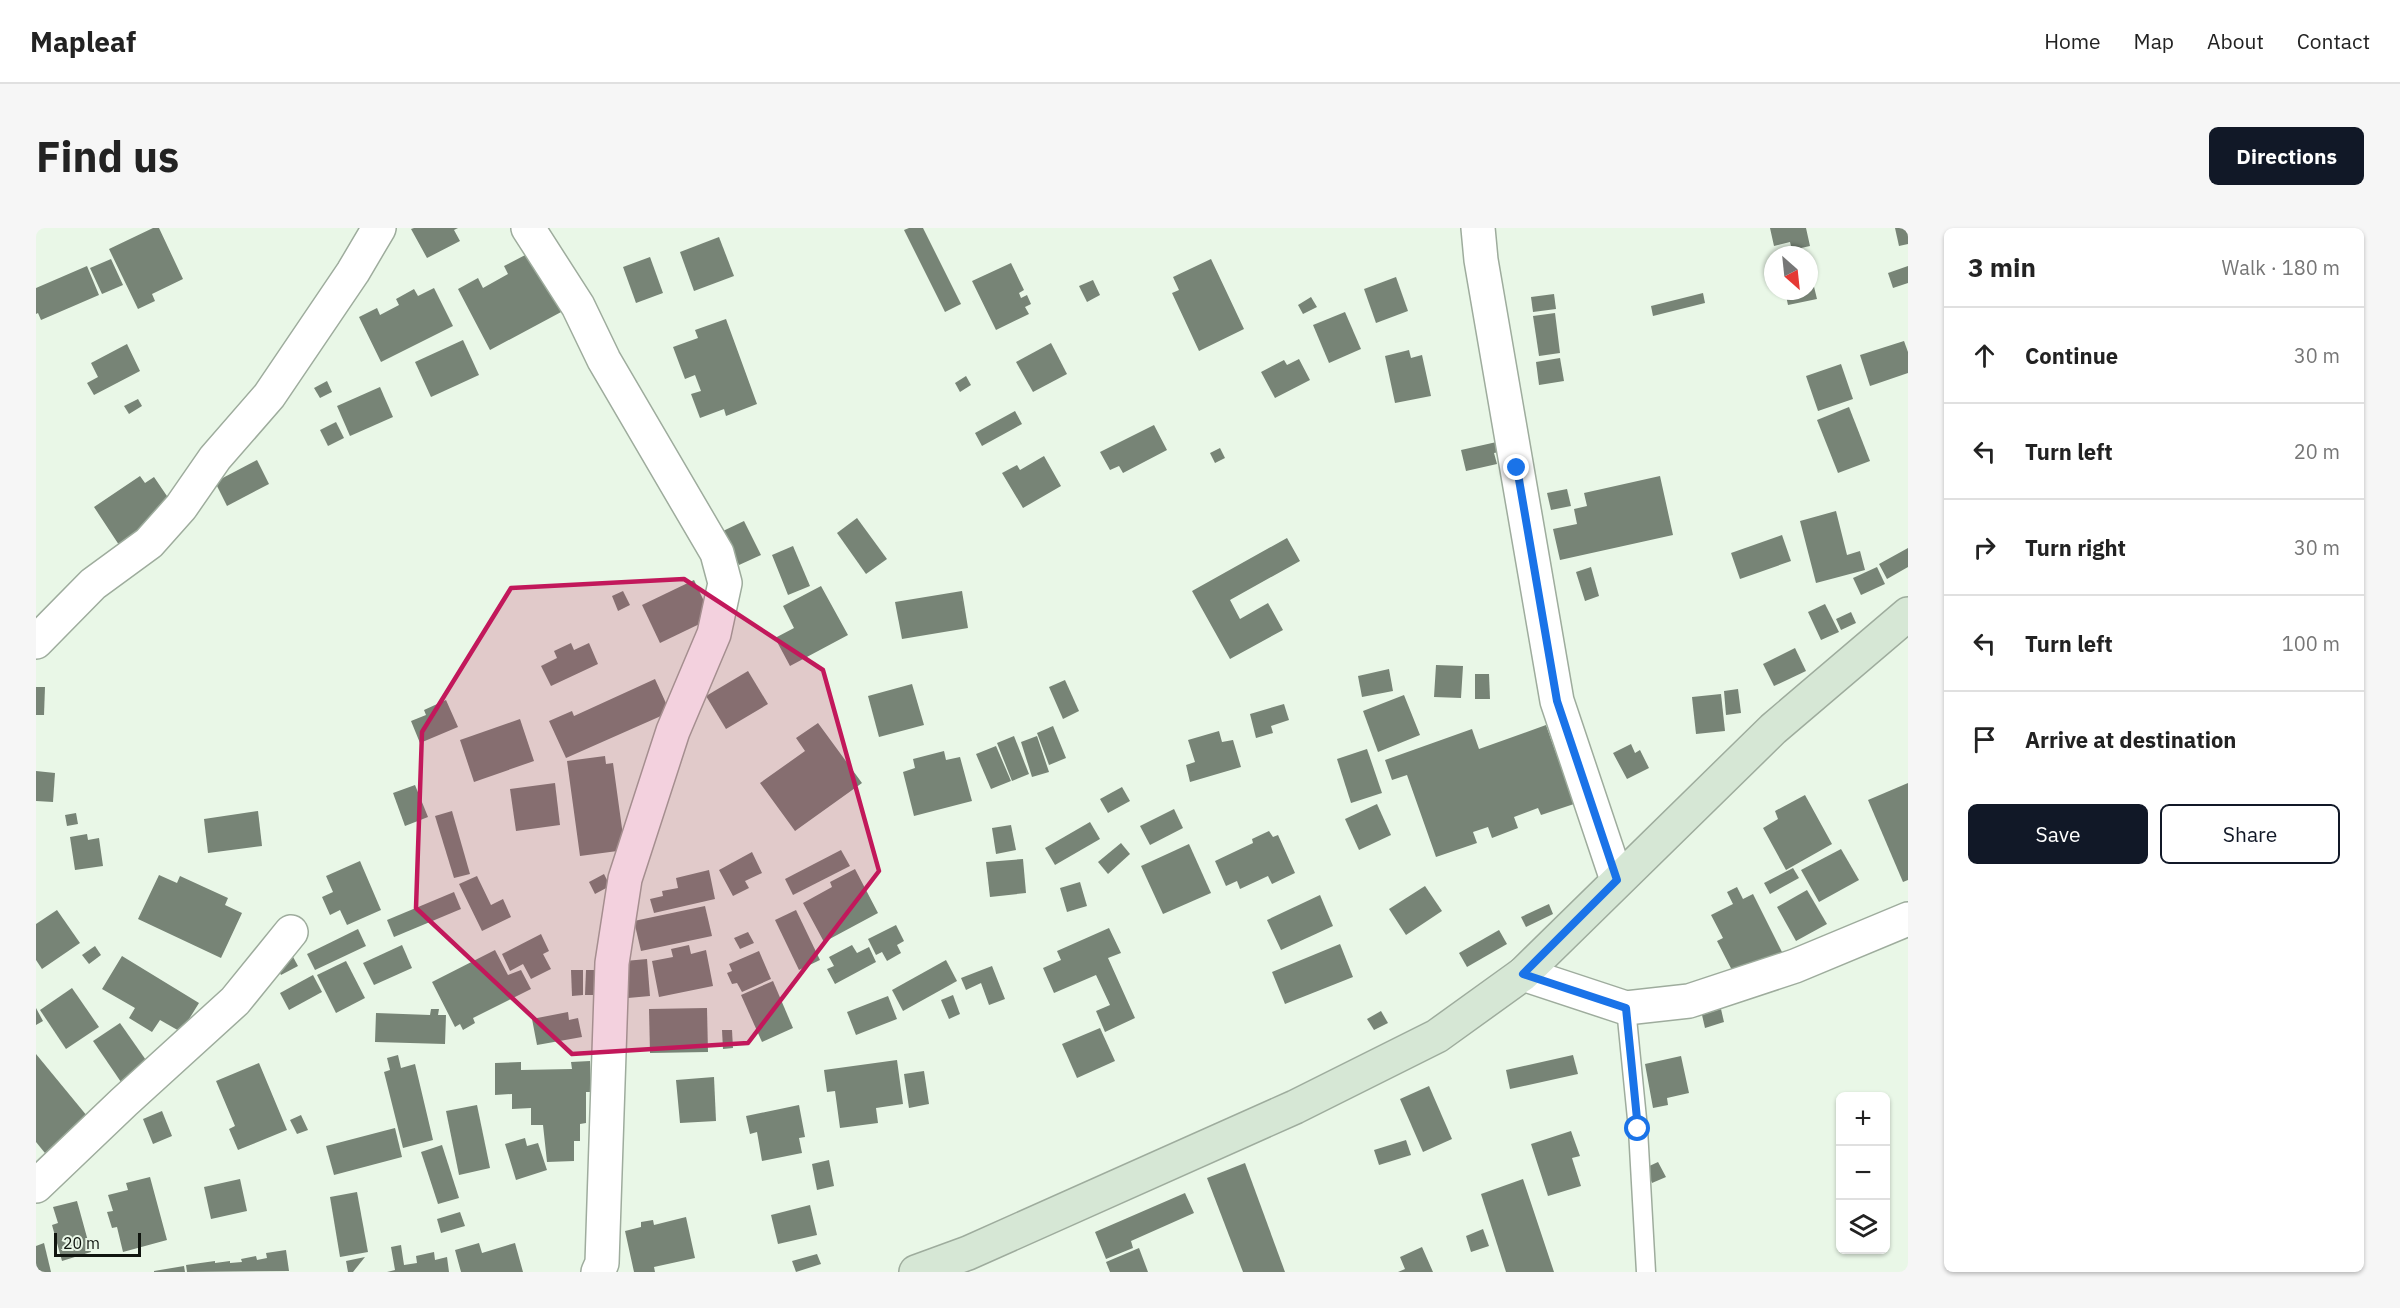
<!DOCTYPE html>
<html lang="en">
<head>
<meta charset="utf-8">
<style>
	body { margin:0; font-family:"IBM Plex Sans",sans-serif; background:#f6f6f6; color:#222 }
	.controls { position:absolute; right:18px; bottom:18px; display:grid; overflow:hidden; border-radius:9px; box-shadow:0 2px 4px #0004 }
	.controls button { width:54px; height:54px; display:grid; place-items:center; padding:0; border:0; border-bottom:2px solid #e0e0e0; background:#fff; color:#222; font:30px sans-serif }
	.compass { position:absolute; left:1728px; top:18px; width:54px; height:54px; border-radius:50%; background:#fff; box-shadow:0 2px 4px #0004; rotate:153deg }
	.scale { position:absolute; left:18px; bottom:15px; width:87px; box-sizing:border-box; padding-left:6px; border:3px solid #10150f; border-top:0; font-size:16px; line-height:21px; white-space:nowrap; color:#10150f; -webkit-text-stroke:4px #e9f7e7; paint-order:stroke }
	.stop { position:absolute; width:18px; height:18px; margin:-14px; border:4px solid #1a73e8; border-radius:50%; background:#fff }
	.stop.end { background:#1a73e8; border-color:#fff; box-shadow:0 2px 6px #0008 }
	.list { margin:0; padding:0; list-style:none }
	h2 { display:flex; justify-content:space-between; align-items:center; height:78px; margin:0; padding:0 24px; font-size:26px }
	h2 small { font-size:20px; font-weight:400; color:#767676 }
	.list li { display:grid; grid-template-columns:39px 1fr auto; gap:18px; align-items:center; box-sizing:border-box; height:96px; padding:0 24px; border-top:2px solid #e0e0e0 }
	.list b { display:block; font-size:22px; white-space:nowrap }
	.list em { font-size:20px; font-style:normal; color:#767676 }
	.actions { display:flex; gap:12px; padding:18px 24px }
	.actions a { flex:1; padding:14px 0; border:2px solid #111827; border-radius:9px; text-align:center; font-size:21px; color:#111827 }
	.actions .main { background:#111827; color:#fff }
	.icon { flex:none; width:33px; height:33px; fill:none; stroke:currentColor; stroke-width:2; stroke-linecap:round; stroke-linejoin:round }
	.map { position:relative; flex:none; width:1872px; height:1044px; overflow:hidden; border-radius:9px }
	header { display:flex; align-items:center; gap:36px; box-sizing:border-box; height:84px; padding:0 30px; background:#fff; border-bottom:2px solid #e0e0e0 }
	header strong { font-size:28px }
	nav { display:flex; gap:33px; margin-inline-start:auto; font-size:21px }
	.intro { display:flex; align-items:center; justify-content:space-between; box-sizing:border-box; height:144px; padding:0 36px }
	h1 { margin:0; font-size:42px }
	.button { padding:15px 27px; border-radius:9px; background:#111827; color:#fff; font-size:21px; font-weight:700 }
	main { display:flex; gap:36px; padding:0 36px }
	aside { flex:1; background:#fff; border-radius:9px; box-shadow:0 2px 4px #0004 }
	.map>svg:first-child { display:block }
	.building { fill:#778476 }
	.lines { fill:none; stroke-linecap:round; stroke-linejoin:round }
	.lane-casing { stroke:#9eac9d; stroke-width:21 }
	.street-casing { stroke:#9eac9d; stroke-width:36 }
	.secondary-casing { stroke:#9eac9d; stroke-width:36 }
	.lane { stroke:#fff; stroke-width:18 }
	.street { stroke:#fff; stroke-width:33 }
	.secondary { stroke:#d6e7d5; stroke-width:33 }
	.route { stroke:#1a73e8; stroke-width:8 }
	.marked { fill:#c2185b; fill-opacity:0.2; stroke:#c2185b; stroke-width:4.5; stroke-linejoin:round }
</style>
</head>
<body>
<header>
<strong>Mapleaf</strong>
<nav><a>Home</a><a>Map</a><a>About</a><a>Contact</a></nav>
</header>
<div class="intro"><h1>Find us</h1><a class="button">Directions</a></div>
<main>
<div class="map">
<svg width="1872" height="1044" viewBox="0 0 1872 1044">
	<rect width="100%" height="100%" fill="#e9f7e7"/>
	<g class="building">
		<polygon points="117,0 123,0 147,51 116,66 119,73 102,81 73,21"/>
		<polygon points="378,0 422,0 418,2 424,13 391,30 375,1"/>
		<polygon points="873,0 887,0 925,76 909,84 868,2"/>
		<polygon points="1734,0 1770,0 1774,18 1756,22 1754,14 1738,18"/>
		<polygon points="1859,0 1872,0 1872,16 1863,18"/>
		<polygon points="683,9 698,48 658,63 644,24"/>
		<polygon points="495,24 527,83 454,122 422,61 442,50 447,60 472,46 468,38"/>
		<polygon points="614,29 627,65 600,75 587,39"/>
		<polygon points="75,31 87,57 66,66 54,40"/>
		<polygon points="1175,31 1208,101 1163,123 1136,65 1143,62 1137,49"/>
		<polygon points="975,35 988,62 983,65 985,70 991,67 995,76 989,79 993,86 960,102 936,53"/>
		<polygon points="51,38 63,67 5,92 2,85 0,86 0,60"/>
		<polygon points="1773,38 1781,71 1752,77 1749,63 1773,63"/>
		<polygon points="1872,38 1872,55 1857,60 1852,45"/>
		<polygon points="1360,49 1372,83 1340,95 1328,61"/>
		<polygon points="1057,52 1064,67 1051,74 1043,58"/>
		<polygon points="398,60 417,98 345,134 323,89 341,80 344,87 363,77 360,71 378,61 382,68"/>
		<polygon points="1667,65 1669,75 1617,88 1615,78"/>
		<polygon points="1518,66 1520,81 1497,84 1495,69"/>
		<polygon points="1275,69 1281,79 1267,86 1262,77"/>
		<polygon points="1309,84 1325,121 1293,135 1277,97"/>
		<polygon points="1519,85 1524,125 1503,128 1497,88"/>
		<polygon points="690,91 721,176 690,188 688,181 664,190 655,166 665,163 659,147 649,151 637,119 662,110 659,102"/>
		<polygon points="427,112 443,147 395,169 379,134"/>
		<polygon points="1868,113 1872,124 1872,145 1834,158 1824,127"/>
		<polygon points="1015,115 1031,146 997,164 980,134"/>
		<polygon points="91,116 104,143 58,167 51,155 62,149 55,135"/>
		<polygon points="1373,122 1375,130 1386,127 1395,168 1359,175 1349,128"/>
		<polygon points="1524,130 1528,153 1503,157 1500,134"/>
		<polygon points="1263,131 1274,152 1239,170 1225,144 1248,132 1251,137"/>
		<polygon points="1805,136 1817,171 1782,183 1770,148"/>
		<polygon points="930,148 935,157 924,164 919,155"/>
		<polygon points="291,153 296,164 284,170 278,160"/>
		<polygon points="344,159 357,189 314,208 301,178"/>
		<polygon points="102,171 106,178 93,186 88,178"/>
		<polygon points="1813,179 1834,233 1802,245 1781,192"/>
		<polygon points="979,183 986,196 946,218 939,205"/>
		<polygon points="300,194 308,210 292,218 284,202"/>
		<polygon points="1118,197 1131,222 1087,245 1083,238 1074,242 1064,224"/>
		<polygon points="1465,213 1468,223 1458,225 1461,236 1430,243 1425,222"/>
		<polygon points="1184,220 1189,230 1179,235 1174,225"/>
		<polygon points="1008,228 1025,258 987,280 966,245 981,237 984,242"/>
		<polygon points="221,232 233,256 191,278 179,254"/>
		<polygon points="104,248 109,255 118,249 133,271 124,277 128,284 87,323 58,279"/>
		<polygon points="1624,248 1637,307 1524,332 1517,301 1541,296 1538,281 1551,278 1548,265"/>
		<polygon points="1531,261 1535,278 1515,282 1511,265"/>
		<polygon points="1800,283 1811,327 1824,323 1829,342 1780,355 1764,293"/>
		<polygon points="821,290 851,331 830,346 801,305"/>
		<polygon points="708,293 725,327 703,337 687,303"/>
		<polygon points="1746,307 1755,333 1704,351 1695,325"/>
		<polygon points="1251,310 1264,333 1194,372 1204,391 1232,375 1247,402 1194,431 1156,363"/>
		<polygon points="757,318 774,358 752,367 736,327"/>
		<polygon points="1872,320 1872,339 1851,351 1843,336"/>
		<polygon points="1555,339 1563,368 1549,373 1540,344"/>
		<polygon points="1841,339 1849,356 1825,367 1817,350"/>
		<polygon points="658,352 676,390 624,415 606,377"/>
		<polygon points="785,358 812,407 754,438 739,410 758,400 747,378"/>
		<polygon points="587,363 594,377 582,383 576,368"/>
		<polygon points="926,363 932,400 866,411 859,374"/>
		<polygon points="1789,376 1803,404 1785,412 1772,384"/>
		<polygon points="1815,384 1820,395 1805,402 1800,391"/>
		<polygon points="535,415 538,422 553,415 562,436 515,458 505,438 521,430 518,423"/>
		<polygon points="1759,420 1770,443 1738,458 1727,436"/>
		<polygon points="1400,437 1427,438 1425,470 1398,469"/>
		<polygon points="1353,441 1357,463 1326,469 1322,448"/>
		<polygon points="712,443 732,476 690,501 670,468"/>
		<polygon points="1439,446 1453,446 1454,471 1439,471"/>
		<polygon points="619,451 634,484 530,530 513,493 536,483 538,488"/>
		<polygon points="1029,452 1043,483 1027,491 1013,459"/>
		<polygon points="876,456 888,497 843,509 832,468"/>
		<polygon points="0,459 9,459 8,487 0,487"/>
		<polygon points="1702,461 1705,485 1690,487 1688,463"/>
		<polygon points="1685,466 1689,503 1660,506 1656,469"/>
		<polygon points="1368,467 1384,507 1342,524 1327,483"/>
		<polygon points="410,472 422,499 384,515 375,493 390,487 388,482"/>
		<polygon points="1248,476 1253,492 1235,498 1237,505 1220,510 1214,486"/>
		<polygon points="484,491 498,533 438,554 424,512"/>
		<polygon points="782,495 826,555 759,603 724,555 769,523 760,510"/>
		<polygon points="1510,497 1538,576 1505,587 1502,580 1478,589 1482,600 1456,610 1452,599 1437,604 1441,615 1400,629 1371,547 1356,552 1349,532 1436,501 1443,521"/>
		<polygon points="1017,498 1030,530 1013,537 1001,505"/>
		<polygon points="1183,503 1186,514 1197,512 1205,539 1154,554 1150,537 1159,534 1152,512"/>
		<polygon points="978,508 993,546 976,553 961,515"/>
		<polygon points="1001,508 1013,544 996,549 985,514"/>
		<polygon points="1595,516 1599,525 1604,522 1613,540 1591,551 1577,525"/>
		<polygon points="960,518 975,553 955,561 940,526"/>
		<polygon points="1331,521 1346,565 1315,575 1301,531"/>
		<polygon points="908,523 910,532 924,529 936,573 878,588 867,544 879,540 877,531"/>
		<polygon points="569,528 570,536 577,535 589,622 544,628 531,533"/>
		<polygon points="0,543 19,545 17,574 0,573"/>
		<polygon points="519,555 524,597 480,603 474,561"/>
		<polygon points="1872,555 1872,652 1867,654 1832,572"/>
		<polygon points="379,557 392,589 369,598 357,565"/>
		<polygon points="1086,559 1094,573 1072,585 1064,571"/>
		<polygon points="1769,567 1796,616 1750,642 1727,600 1742,591 1739,583"/>
		<polygon points="1341,576 1355,607 1323,622 1309,591"/>
		<polygon points="1138,581 1147,600 1114,617 1104,598"/>
		<polygon points="222,583 226,618 172,625 168,591"/>
		<polygon points="416,583 434,646 418,650 399,588"/>
		<polygon points="40,585 42,596 31,598 29,587"/>
		<polygon points="1054,594 1064,611 1019,637 1009,620"/>
		<polygon points="975,597 980,622 960,626 956,600"/>
		<polygon points="1233,603 1237,609 1242,607 1259,645 1236,656 1232,648 1204,661 1201,653 1190,658 1179,633 1217,615 1216,611"/>
		<polygon points="51,606 52,612 63,610 67,638 39,642 34,609"/>
		<polygon points="1085,615 1094,626 1072,646 1062,634"/>
		<polygon points="1153,616 1175,665 1127,686 1105,638"/>
		<polygon points="1805,621 1823,652 1783,674 1765,642"/>
		<polygon points="805,622 814,638 757,667 749,651"/>
		<polygon points="716,624 726,645 709,653 713,660 697,668 683,642"/>
		<polygon points="987,631 990,665 954,669 950,634"/>
		<polygon points="324,633 345,682 311,697 304,682 294,687 286,669 297,664 290,648"/>
		<polygon points="1757,640 1763,650 1734,666 1728,655"/>
		<polygon points="819,641 842,685 788,714 767,675 796,659 794,654"/>
		<polygon points="673,642 679,671 618,685 614,671 627,668 626,663 642,660 640,650"/>
		<polygon points="568,646 574,658 559,666 553,654"/>
		<polygon points="123,647 141,655 144,648 192,670 189,677 206,685 185,730 102,691"/>
		<polygon points="441,648 455,677 467,671 475,689 446,703 423,656"/>
		<polygon points="1044,654 1051,678 1031,684 1024,660"/>
		<polygon points="1389,658 1406,683 1370,707 1353,681"/>
		<polygon points="1701,659 1707,671 1717,666 1746,724 1699,748 1681,713 1687,710 1675,687 1697,676 1691,664"/>
		<polygon points="1771,662 1791,696 1760,713 1741,679"/>
		<polygon points="418,664 425,681 358,709 351,692"/>
		<polygon points="1284,667 1297,698 1245,722 1231,692"/>
		<polygon points="1513,676 1517,686 1490,699 1485,689"/>
		<polygon points="669,678 676,708 605,723 598,693"/>
		<polygon points="21,682 44,715 6,741 0,732 0,696"/>
		<polygon points="760,682 784,732 763,742 739,692"/>
		<polygon points="860,697 868,713 861,717 865,725 851,733 846,724 840,727 832,711"/>
		<polygon points="1073,700 1085,725 1072,730 1099,790 1069,804 1060,783 1074,777 1060,747 1018,765 1007,740 1025,732 1021,723"/>
		<polygon points="322,701 330,718 279,742 271,726"/>
		<polygon points="1463,702 1471,716 1431,739 1423,725"/>
		<polygon points="712,704 718,715 704,721 698,710"/>
		<polygon points="505,706 513,723 507,726 515,741 495,751 487,736 474,743 466,726"/>
		<polygon points="1304,716 1317,749 1249,776 1236,744"/>
		<polygon points="366,717 376,740 338,757 327,735"/>
		<polygon points="653,717 655,726 670,722 677,758 623,769 616,733 637,729 635,721"/>
		<polygon points="816,717 821,725 833,719 840,734 799,756 791,741 798,738 793,729"/>
		<polygon points="59,718 65,727 53,736 46,727"/>
		<polygon points="459,722 472,747 485,742 495,761 437,790 439,795 427,802 424,796 419,799 396,754"/>
		<polygon points="723,723 735,751 706,764 701,755 696,756 691,745 696,743 693,736"/>
		<polygon points="256,727 262,738 245,747 239,735"/>
		<polygon points="86,728 163,775 145,804 124,792 116,804 93,790 99,780 66,761"/>
		<polygon points="611,731 614,768 592,770 589,733"/>
		<polygon points="910,732 921,753 867,783 856,762"/>
		<polygon points="310,733 329,770 300,785 281,747"/>
		<polygon points="956,738 969,771 953,777 945,755 930,762 925,750"/>
		<polygon points="535,742 547,742 547,767 536,768"/>
		<polygon points="550,742 562,742 561,767 549,767"/>
		<polygon points="277,747 286,764 253,782 244,765"/>
		<polygon points="737,753 757,800 726,814 705,767"/>
		<polygon points="36,760 63,799 30,821 4,782"/>
		<polygon points="917,767 924,786 913,791 905,772"/>
		<polygon points="852,768 861,791 820,807 811,784"/>
		<polygon points="0,780 7,793 0,797"/>
		<polygon points="671,780 672,824 614,825 613,781"/>
		<polygon points="395,781 403,781 402,787 410,787 409,816 339,814 340,785 394,787"/>
		<polygon points="1685,781 1688,794 1669,800 1666,787"/>
		<polygon points="1345,783 1352,795 1338,802 1331,791"/>
		<polygon points="532,784 533,792 542,790 546,809 501,817 496,791"/>
		<polygon points="84,795 112,835 85,854 57,813"/>
		<polygon points="1064,800 1079,833 1041,850 1026,816"/>
		<polygon points="686,802 696,802 697,820 687,821"/>
		<polygon points="0,826 56,894 13,930 0,914"/>
		<polygon points="362,827 365,840 379,836 397,912 367,920 348,844 354,842 351,830"/>
		<polygon points="1537,827 1542,846 1474,861 1470,842"/>
		<polygon points="1645,828 1653,865 1631,870 1632,877 1617,880 1609,836"/>
		<polygon points="861,832 867,876 840,880 842,895 804,900 799,863 791,864 788,842"/>
		<polygon points="554,833 555,864 550,864 550,895 544,896 544,913 538,913 538,933 511,934 507,897 495,897 495,880 476,881 476,866 459,867 459,835 485,834 485,842 536,841 535,834"/>
		<polygon points="223,835 251,902 202,922 193,901 199,898 180,853"/>
		<polygon points="888,843 893,876 873,880 868,846"/>
		<polygon points="678,849 680,893 644,895 640,852"/>
		<polygon points="1393,858 1416,911 1387,924 1364,871"/>
		<polygon points="441,877 454,940 423,947 410,883"/>
		<polygon points="763,877 769,909 763,910 766,925 726,933 721,904 714,906 710,888"/>
		<polygon points="126,883 136,908 117,916 107,891"/>
		<polygon points="265,887 272,902 261,906 254,892"/>
		<polygon points="359,900 366,929 298,947 290,918"/>
		<polygon points="1535,903 1544,928 1536,930 1545,958 1512,968 1495,916"/>
		<polygon points="489,910 491,918 502,915 511,942 480,952 469,916"/>
		<polygon points="1370,912 1375,927 1343,937 1338,922"/>
		<polygon points="406,917 423,970 402,976 385,924"/>
		<polygon points="793,932 798,958 781,962 776,936"/>
		<polygon points="1622,934 1630,949 1616,955 1609,940"/>
		<polygon points="1209,935 1249,1044 1207,1044 1171,950"/>
		<polygon points="114,949 131,1012 87,1024 81,999 76,1000 71,984 77,983 72,967 92,962 90,955"/>
		<polygon points="204,951 211,983 175,991 168,959"/>
		<polygon points="1487,951 1518,1044 1470,1044 1445,966"/>
		<polygon points="321,964 332,1024 304,1029 294,969"/>
		<polygon points="1149,965 1158,985 1095,1013 1097,1020 1070,1031 1059,1004"/>
		<polygon points="41,973 55,1024 26,1033 16,997 22,995 17,979"/>
		<polygon points="774,977 781,1007 742,1016 735,987"/>
		<polygon points="424,984 429,998 405,1005 401,991"/>
		<polygon points="650,989 659,1030 618,1039 619,1044 598,1044 589,1003 605,999 605,994 617,992 618,997"/>
		<polygon points="1447,1001 1453,1018 1435,1024 1430,1008"/>
		<polygon points="8,1015 15,1044 0,1044 0,1018"/>
		<polygon points="443,1015 446,1025 479,1015 487,1044 425,1044 419,1022"/>
		<polygon points="365,1017 368,1037 381,1035 380,1028 398,1024 399,1032 411,1029 413,1044 351,1044 359,1042 355,1019"/>
		<polygon points="1386,1019 1397,1044 1362,1044 1369,1041 1364,1029"/>
		<polygon points="1103,1020 1112,1044 1074,1044 1070,1034"/>
		<polygon points="250,1022 253,1043 151,1044 150,1037 179,1033 179,1035 194,1033 194,1035 206,1034 205,1031 220,1028 221,1032 231,1030 230,1025"/>
		<polygon points="781,1026 785,1036 760,1044 756,1033"/>
		<polygon points="329,1029 317,1044 312,1044 310,1033"/>
		<polygon points="148,1038 149,1044 118,1044 118,1043"/>
	</g>
	<g class="lines">
		<g class="lane-casing">
			<polyline id="lane" points="1590,780 1602,901 1610,1044"/>
		</g>
		<g class="street-casing">
			<g id="street">
				<polyline points="492,0 542,78 568,132 681,325 689,355 678,406 637,503 589,651 576,735 566,1035 562,1044"/>
				<polyline points="1442,0 1445,32 1521,473 1581,652"/>
				<polyline points="0,414 57,356 113,315 145,279 179,230 233,168 317,44 343,0"/>
				<polyline points="1487,746 1590,780 1653,773 1759,738 1872,691"/>
				<polyline points="0,958 88,874 199,773 255,704"/>
			</g>
		</g>
		<g class="secondary-casing">
			<polyline id="secondary" points="880,1044 932,1025 1259,879 1401,808 1487,746 1737,501 1872,386"/>
		</g>
		<use href="#lane" class="lane"/>
		<use href="#street" class="street"/>
		<use href="#secondary" class="secondary"/>
	</g>
	<g class="lines">
		<polyline class="route" points="1481,240 1521,473 1581,652 1487,746 1590,780 1602,901"/>
	</g>
	<path class="marked" d="M648 351 787 442 843 643 712 815 536 826 380 680 386 504 475 360Z"/>
</svg>
<div class="controls">
<button>+</button>
<button>−</button>
<button><svg class="icon" aria-label="layers" viewBox="0 0 24 24"><path d="M12 4l9 5-9 5-9-5zM3 14l9 5 9-5"/></svg></button>
</div>
<svg class="compass" viewBox="-18 -18 36 36"><path d="M0-13l5 13h-10z" fill="#e53935"/><path d="M0 13l5-13h-10z" fill="#767676"/></svg>
<div class="scale">20 m</div>
<div class="stop" style="left:1602px;top:901px"></div>
<div class="stop end" style="left:1481px;top:240px"></div>
</div>
<aside>
<h2>3 min<small>Walk · 180 m</small></h2>
<ul class="list">
<li><svg class="icon" aria-label="ahead" viewBox="0 0 24 24"><path d="M12 20V5M6 11l6-6 6 6"/></svg><div><b>Continue</b></div><em>30 m</em></li>
<li><svg class="icon" aria-label="left" viewBox="0 0 24 24"><path d="M17 20v-9H6M10 6l-5 5 5 5"/></svg><div><b>Turn left</b></div><em>20 m</em></li>
<li><svg class="icon" aria-label="right" viewBox="0 0 24 24"><path d="M7 20v-9h11M14 6l5 5-5 5"/></svg><div><b>Turn right</b></div><em>30 m</em></li>
<li><svg class="icon" aria-label="left" viewBox="0 0 24 24"><path d="M17 20v-9H6M10 6l-5 5 5 5"/></svg><div><b>Turn left</b></div><em>100 m</em></li>
<li><svg class="icon" aria-label="arrive" viewBox="0 0 24 24"><path d="M6 21V4h12l-3 4 3 4H6"/></svg><div><b>Arrive at destination</b></div></li>
</ul>
<div class="actions"><a class="main">Save</a><a>Share</a></div>
</aside>
</main>
</body>
</html>
